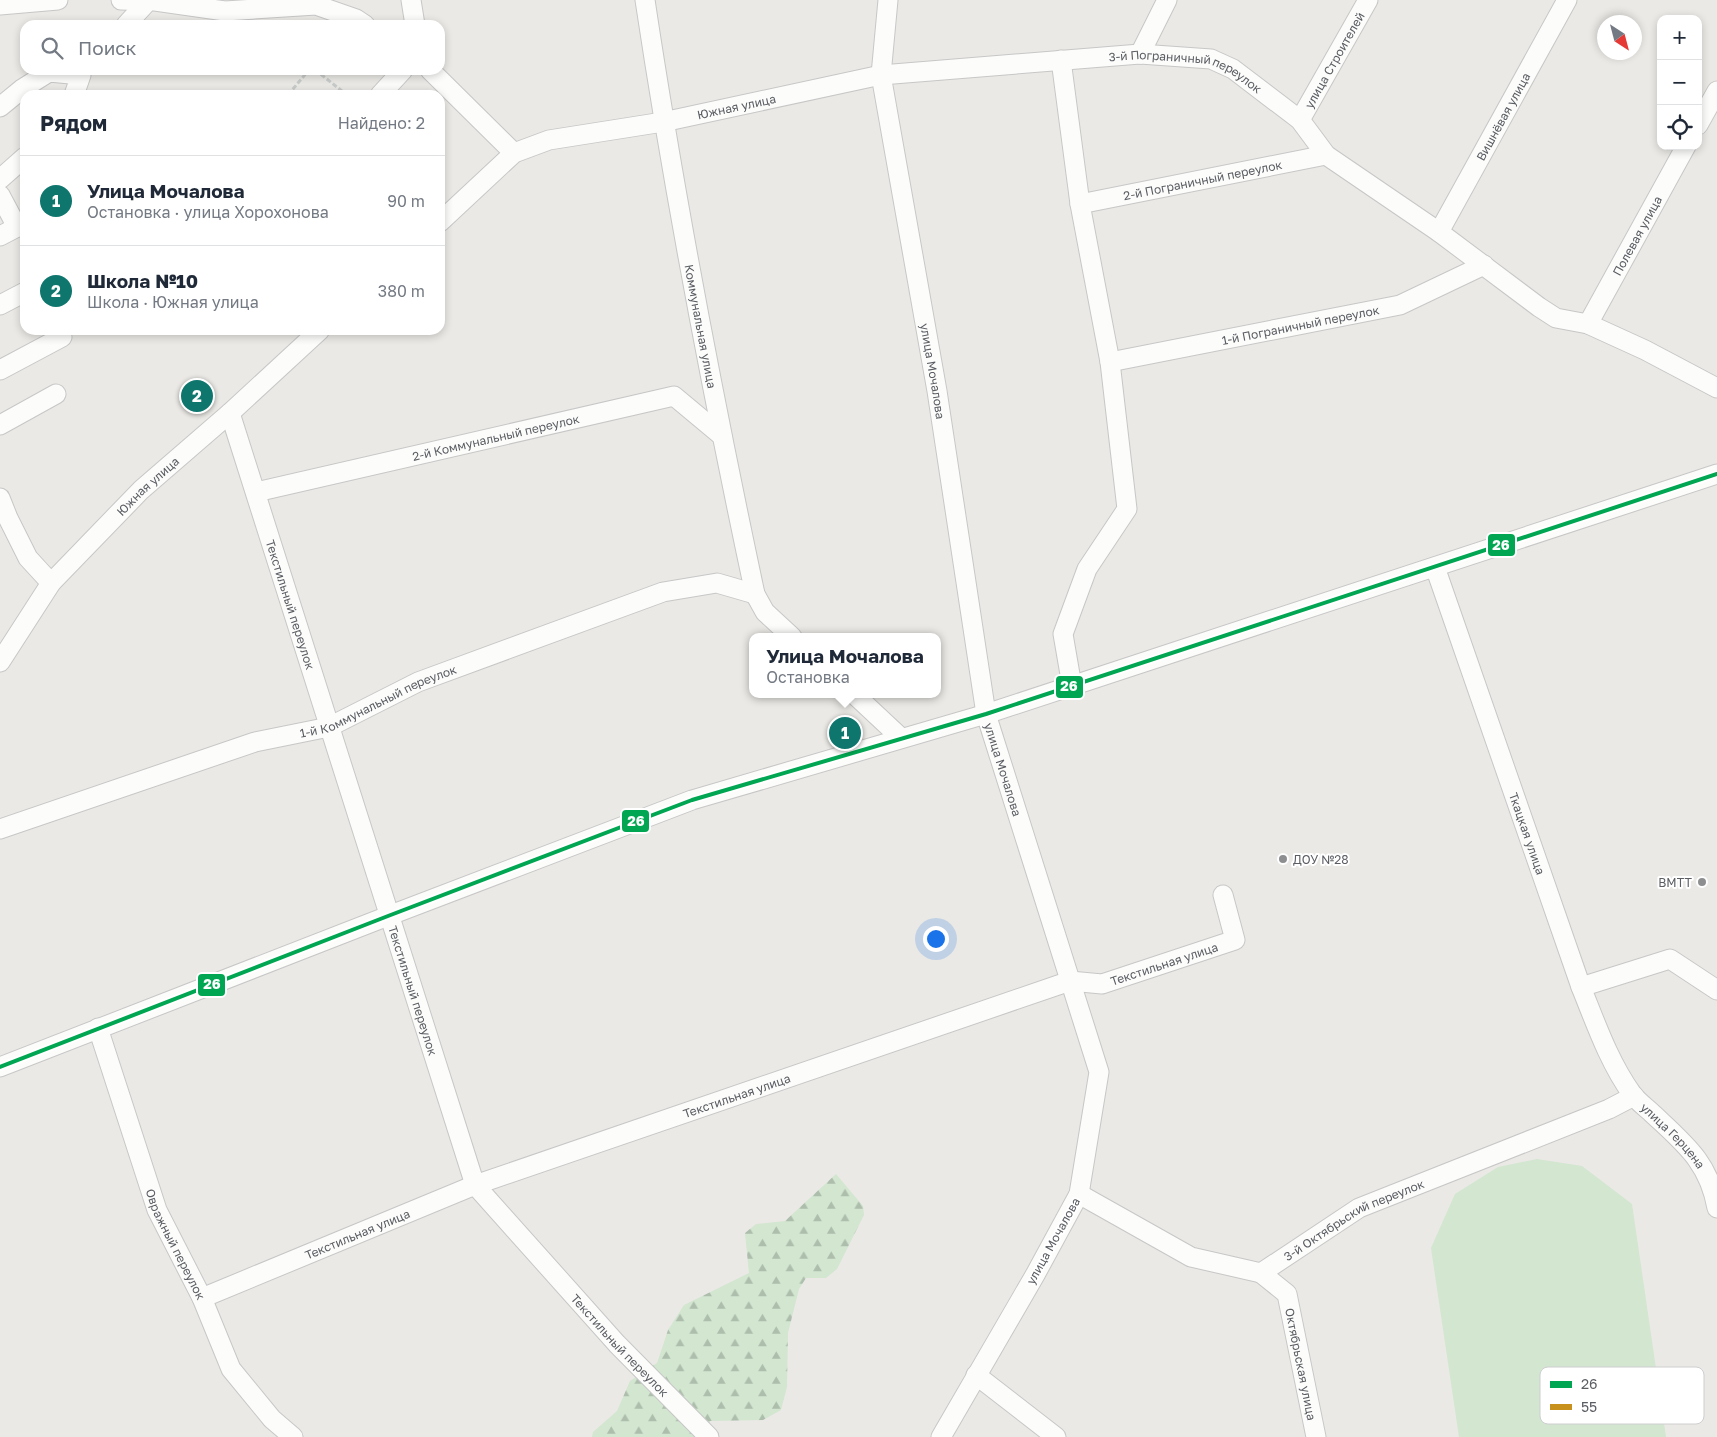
<!DOCTYPE html>
<html lang="ru">
<head>
<meta charset="utf-8">
<style>
	body { margin:0; font-family:"Golos Text",sans-serif; background:#f6f6f7; color:#1f2937 }
	.controls { position:absolute; right:15px; top:15px; display:grid; overflow:hidden; border-radius:10px; box-shadow:0 2px 8px #0003 }
	.controls button { width:45px; height:45px; display:grid; place-items:center; padding:0; border:0; border-bottom:1px solid #e0e1e3; background:#fff; color:#1f2937; font:25px sans-serif }
	.compass { position:absolute; left:1597px; top:15px; width:45px; height:45px; border-radius:50%; background:#fff; box-shadow:0 2px 8px #0003; rotate:144deg }
	.you { position:absolute; left:935px; top:938px; width:18px; height:18px; margin:-12px; border:4px solid #fff; border-radius:50%; background:#1a73e8; box-shadow:0 0 0 8px #1a73e833 }
	.badge { display:grid; place-items:center; width:32px; height:32px; border-radius:50%; background:#0f766e; color:#fff; font-size:16px; font-weight:700 }
	.pin { position:absolute; translate:-50% -50%; border:2px solid #fff; box-shadow:0 1px 5px #0006 }
	.popup { position:absolute; left:749px; top:633px; width:192px; height:65px; box-sizing:border-box; display:grid; place-content:center; border-radius:10px; background:#fff; filter:drop-shadow(0 1px 4px #0005); font-size:16px; white-space:nowrap; color:#747a83 }
	.popup b { font-size:19px; color:#1f2937 }
	.popup::after { content:''; position:absolute; left:50%; top:100%; margin-left:-10px; border:10px solid transparent; border-top-color:#fff }
	.list { margin:0; padding:0; list-style:none }
	h2 { display:flex; justify-content:space-between; align-items:center; height:65px; margin:0; padding:0 20px; font-size:21px }
	h2 small { font-size:16px; font-weight:400; color:#747a83 }
	.list li { display:grid; grid-template-columns:32px 1fr auto; gap:15px; align-items:center; box-sizing:border-box; height:90px; padding:0 20px; border-top:1px solid #e0e1e3 }
	.list b { display:block; font-size:19px; white-space:nowrap }
	.list p { margin:0; font-size:16px; white-space:nowrap; color:#747a83 }
	.list em { font-size:16px; font-style:normal; color:#747a83 }
	.icon { flex:none; width:28px; height:28px; fill:none; stroke:currentColor; stroke-width:2; stroke-linecap:round; stroke-linejoin:round }
	.map { position:relative; flex:none; width:1717px; height:1437px; overflow:hidden }
	.search { position:absolute; background:#fff; box-shadow:0 2px 8px #0003; left:20px; top:20px; width:425px; height:55px; display:flex; align-items:center; gap:12px; box-sizing:border-box; padding:0 18px; border-radius:15px; color:#747a83; font-size:19px }
	.panel { position:absolute; background:#fff; box-shadow:0 2px 8px #0003; left:20px; top:90px; width:425px; height:245px; border-radius:15px }
	.map>svg:first-child { display:block }
	.forest { fill:url(#forest-firs) }
	.park { fill:#d2e6d0 }
	.lines { fill:none; stroke-linecap:round; stroke-linejoin:round }
	.minor-casing { stroke:#c7c7c7; stroke-width:21 }
	.path { stroke:#c7cbc9; stroke-width:3; stroke-dasharray:5 2.5; stroke-linecap:butt }
	.minor { stroke:#fcfcfb; stroke-width:19 }
	.bus-1-casing { stroke:#fff; stroke-width:8 }
	.bus-1 { stroke:#00a651; stroke-width:4 }
	.poi-dot { fill:#8c8e90; stroke:#fff; stroke-width:2 }
	.labels { text-anchor:middle; dominant-baseline:central; stroke-width:4; stroke-linejoin:round; paint-order:stroke }
	.street-label { font-size:12px; fill:#5a5d62; stroke:#fff }
	.poi-label { font-size:12px; fill:#5a5d62; stroke:#fff; text-anchor:start }
	.key { fill:#fff; stroke:#ceced0; stroke-width:1 }
	.key-label { font-size:14px; fill:#5a5d62 }
	.line-badge { stroke:#fff; stroke-width:2 }
	.badge-label { font-size:14px; text-anchor:middle; font-weight:bold; fill:#fff }
</style>
</head>
<body>
<div class="map">
<svg width="1717" height="1437" viewBox="0 0 1717 1437">
	<defs>
		<pattern id="forest-firs" width="22" height="20" patternUnits="userSpaceOnUse" patternTransform="scale(1.25)"><rect width="22" height="20" fill="#d2e6d0"/><path d="M5 1l3.5 6h-7zM16 11l3.5 6h-7z" fill="#adbeac"/></pattern>
	</defs>
	<rect width="100%" height="100%" fill="#eae9e5"/>
	<polygon class="forest" points="836,1174 863,1206 864,1215 837,1269 826,1278 806,1278 799,1289 788,1333 787,1387 781,1410 763,1420 710,1421 706,1437 592,1437 593,1432 617,1411 630,1381 657,1363 668,1330 684,1305 749,1273 745,1233 756,1224 785,1221"/>
	<polygon class="park" points="1537,1159 1582,1166 1632,1204 1666,1437 1459,1437 1431,1248 1455,1194 1498,1167"/>
	<g class="lines">
		<g class="minor-casing">
			<g id="minor">
				<polyline points="121,0 148,1"/>
				<polyline points="148,0 225,11 316,5 356,19 365,25"/>
				<polyline points="411,0 415,25"/>
				<path id="s1" d="M645 0C675 199 713 397 755 594L765 612 792 637"/>
				<path id="s2" d="M888 0 881 75 937 391 986 714 1099 1072 1079 1194 1035 1275 941 1437"/>
				<polyline points="0,5 58,0"/>
				<polyline points="126,25 148,1"/>
				<polyline points="1140,54 1167,0"/>
				<polyline points="1061,60 1080,204 1110,362 1127,509 1087,569 1063,634 1072,686"/>
				<polyline points="430,70 514,153"/>
				<polyline points="380,95 403,70"/>
				<polyline points="0,107 22,89 49,72 81,75 74,95"/>
				<path id="s3" d="M1300 120 1368 0"/>
				<polyline points="1698,125 1717,91"/>
				<polyline points="0,179 25,157"/>
				<polyline points="0,195 17,227"/>
				<path id="s4" d="M1080 204 1326 155"/>
				<path id="s5" d="M440 222 514 153 549 140 663 122 881 75 1140 54 1211 59 1233 69 1300 120 1326 155 1439 232 1539 307 1556 318 1588 324 1645 350 1717 388"/>
				<path id="s6" d="M1439 232 1567 0"/>
				<polyline points="0,236 25,223"/>
				<polyline points="0,305 25,292"/>
				<path id="s7" d="M1588 324 1686 146"/>
				<path id="s8" d="M1110 362 1400 305 1484 265"/>
				<polyline points="0,370 62,337"/>
				<path id="s9" d="M230 413 475 1185 617 1344 709 1437"/>
				<polyline points="0,425 56,394"/>
				<path id="s10" d="M256 492 674 396 722 436"/>
				<polyline points="0,498 8,518 28,558 51,583"/>
				<path id="s11" d="M1435 567 1581 987C1596 1024 1609 1062 1632 1094 1638 1102 1647 1108 1654 1115 1686 1145 1709 1163 1717 1208"/>
				<path id="s12" d="M0 662 51 583 141 490 230 413 320 330"/>
				<polyline points="854,694 901,738"/>
				<path id="s13" d="M0 829 255 742 329 727 418 682 663 592 717 583 755 594"/>
				<polyline points="1581,987 1670,959 1717,990"/>
				<path id="s14" d="M98 1028 157 1210 202 1298 231 1369 272 1419 293 1437"/>
				<polyline points="0,1067 388,916 692,800 986,714 1717,474"/>
				<path id="s15" d="M1079 1194 1191 1257 1261 1273 1359 1208 1609 1109 1634 1096"/>
				<path id="s16" d="M1261 1273 1287 1294 1316 1437"/>
				<path id="s17" d="M202 1298 475 1185 1070 981 1102 984 1235 940 1223 895"/>
				<polyline points="976,1375 1056,1437"/>
			</g>
		</g>
		<polyline class="path" points="288,95 308,71 318,72 347,95"/>
		<use href="#minor" class="minor"/>
		<g class="bus-1-casing">
			<polyline id="bus-1" points="0,1067 388,916 692,800 986,714 1717,474"/>
		</g>
		<use href="#bus-1" class="bus-1"/>
	</g>
	<g class="poi-dot">
		<circle cx="1283" cy="859" r="5"/>
		<circle cx="1702" cy="882" r="5"/>
	</g>
	<g class="labels">
		<g class="street-label">
			<text stroke="none"><textPath href="#s3" startOffset="69">улица Строителей</textPath></text>
			<text stroke="none"><textPath href="#s5" startOffset="786">3-й Пограничный переулок</textPath></text>
			<text stroke="none"><textPath href="#s5" startOffset="329">Южная улица</textPath></text>
			<text stroke="none"><textPath href="#s6" startOffset="132">Вишнёвая улица</textPath></text>
			<text stroke="none"><textPath href="#s4" startOffset="125">2-й Пограничный переулок</textPath></text>
			<text stroke="none"><textPath href="#s7" startOffset="101">Полевая улица</textPath></text>
			<text stroke="none"><textPath href="#s8" startOffset="194">1-й Пограничный переулок</textPath></text>
			<text stroke="none"><textPath href="#s1" startOffset="331">Коммунальная улица</textPath></text>
			<text stroke="none"><textPath href="#s2" startOffset="376">улица Мочалова</textPath></text>
			<text stroke="none"><textPath href="#s10" startOffset="246">2-й Коммунальный переулок</textPath></text>
			<text stroke="none"><textPath href="#s12" startOffset="231">Южная улица</textPath></text>
			<text stroke="none"><textPath href="#s9" startOffset="201">Текстильный переулок</textPath></text>
			<text stroke="none"><textPath href="#s13" startOffset="400">1-й Коммунальный переулок</textPath></text>
			<text stroke="none"><textPath href="#s2" startOffset="781">улица Мочалова</textPath></text>
			<text stroke="none"><textPath href="#s11" startOffset="282">Ткацкая улица</textPath></text>
			<text stroke="none"><textPath href="#s17" startOffset="1022">Текстильная улица</textPath></text>
			<text stroke="none"><textPath href="#s9" startOffset="606">Текстильный переулок</textPath></text>
			<text stroke="none"><textPath href="#s17" startOffset="572">Текстильная улица</textPath></text>
			<text stroke="none"><textPath href="#s11" startOffset="622">улица Герцена</textPath></text>
			<text stroke="none"><textPath href="#s15" startOffset="308">3-й Октябрьский переулок</textPath></text>
			<text stroke="none"><textPath href="#s17" startOffset="168">Текстильная улица</textPath></text>
			<text transform="translate(1053 1241) rotate(-61)">улица Мочалова</text>
			<text stroke="none"><textPath href="#s14" startOffset="230">Овражный переулок</textPath></text>
			<text stroke="none"><textPath href="#s9" startOffset="1026">Текстильный переулок</textPath></text>
			<text stroke="none"><textPath href="#s16" startOffset="105">Октябрьская улица</textPath></text>
		</g>
		<g class="poi-label">
			<text x="1293" y="859">ДОУ №28</text>
			<text x="1692" y="882" text-anchor="end">ВМТТ</text>
		</g>
	</g>
	<rect x="1540" y="1367" width="164" height="57" rx="8" class="key"/>
	<rect x="1550" y="1381" width="22" height="7" fill="#00a651"/>
	<rect x="1550" y="1404" width="22" height="6" fill="#c8901d"/>
	<g class="key-label">
		<text x="1581" y="1389">26</text>
		<text x="1581" y="1412">55</text>
	</g>
	<g class="line-badge">
		<rect x="1487" y="533" width="29" height="24" rx="5" fill="#00a651"/>
		<rect x="1055" y="675" width="29" height="24" rx="5" fill="#00a651"/>
		<rect x="621" y="809" width="29" height="24" rx="5" fill="#00a651"/>
		<rect x="197" y="973" width="29" height="24" rx="5" fill="#00a651"/>
	</g>
	<g class="badge-label">
		<text x="1501" y="550">26</text>
		<text x="1069" y="691">26</text>
		<text x="636" y="826">26</text>
		<text x="212" y="989">26</text>
	</g>
</svg>
<div class="controls">
<button>+</button>
<button>−</button>
<button><svg class="icon" aria-label="locate" viewBox="0 0 24 24"><circle cx="12" cy="12" r="6"/><path d="M12 2v4M12 18v4M2 12h4M18 12h4"/></svg></button>
</div>
<svg class="compass" viewBox="-18 -18 36 36"><path d="M0-13l5 13h-10z" fill="#e53935"/><path d="M0 13l5-13h-10z" fill="#747a83"/></svg>
<div class="you"></div>
<div class="pin badge" style="left:845px;top:733px">1</div>
<div class="popup"><b>Улица Мочалова</b>Остановка</div>
<div class="pin badge" style="left:197px;top:396px">2</div>
<div class="search"><svg class="icon" aria-label="search" viewBox="0 0 24 24"><circle cx="10" cy="10" r="6"/><path d="M15 15l6 6"/></svg>Поиск</div>
<section class="panel">
<h2>Рядом<small>Найдено: 2</small></h2>
<ul class="list">
<li><span class="badge">1</span><div><b>Улица Мочалова</b><p>Остановка · улица Хорохонова</p></div><em>90 m</em></li>
<li><span class="badge">2</span><div><b>Школа №10</b><p>Школа · Южная улица</p></div><em>380 m</em></li>
</ul>
</section>
</div>
</body>
</html>
